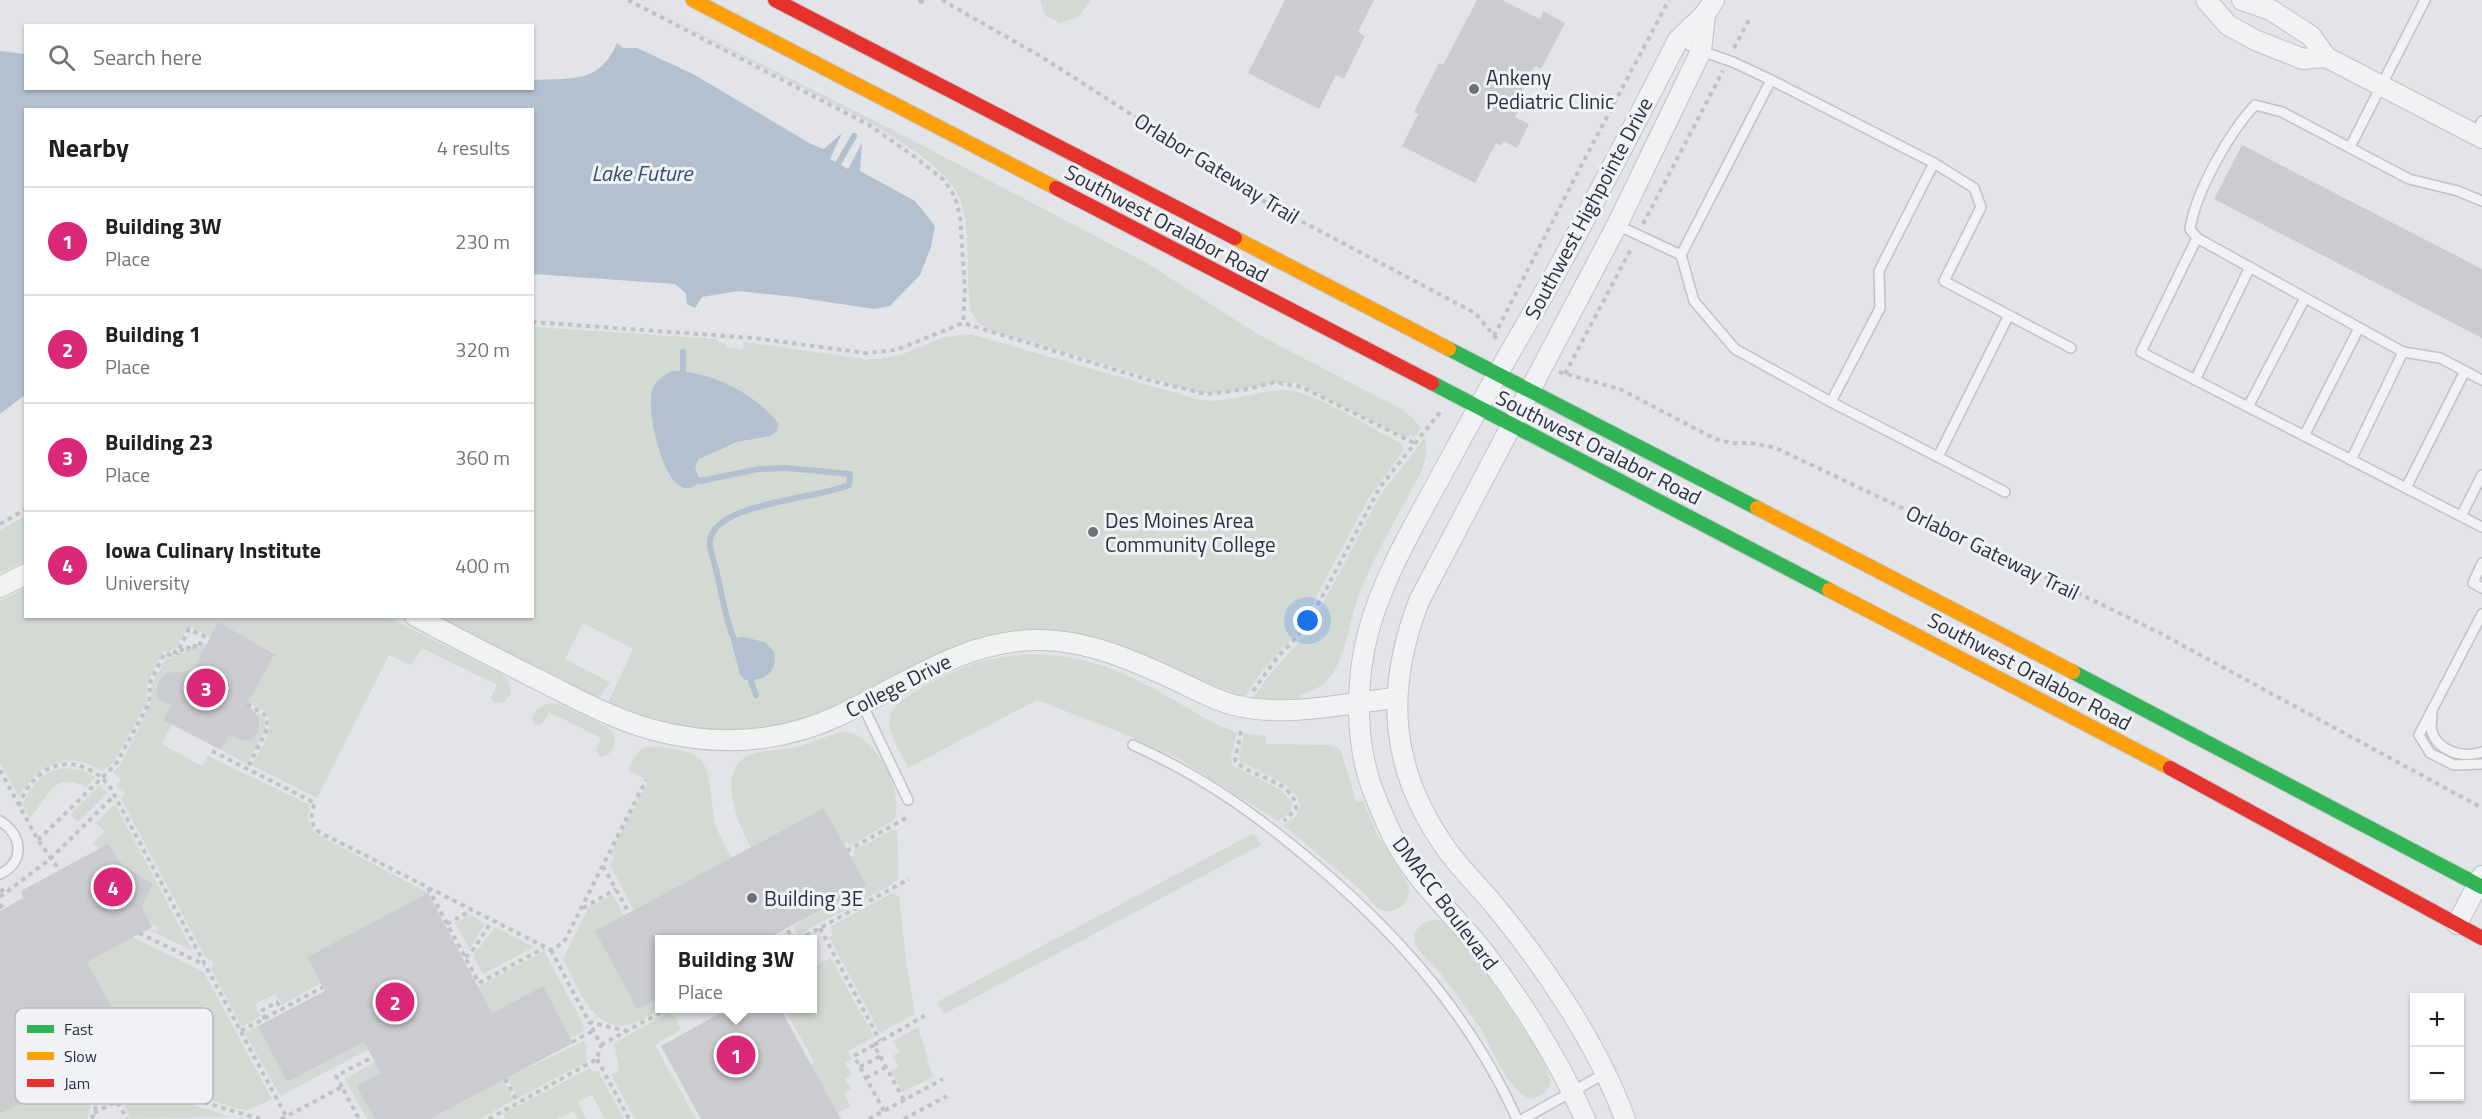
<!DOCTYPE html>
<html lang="en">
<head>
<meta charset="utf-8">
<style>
	body { margin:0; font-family:"Titillium Web",sans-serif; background:#f6f6f6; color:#202124 }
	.controls { position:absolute; right:18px; bottom:18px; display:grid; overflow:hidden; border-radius:0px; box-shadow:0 2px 4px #0004 }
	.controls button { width:54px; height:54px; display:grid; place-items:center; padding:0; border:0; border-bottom:2px solid #e0e0e0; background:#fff; color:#202124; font:30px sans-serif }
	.you { position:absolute; left:1308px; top:621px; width:21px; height:21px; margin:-15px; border:4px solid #fff; border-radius:50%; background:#1a73e8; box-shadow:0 0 0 9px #1a73e833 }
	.badge { display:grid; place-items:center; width:39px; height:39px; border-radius:50%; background:#db2777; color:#fff; font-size:20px; font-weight:700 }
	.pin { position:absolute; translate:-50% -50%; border:3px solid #fff; box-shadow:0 2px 6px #0006 }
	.popup { position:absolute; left:655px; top:935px; width:162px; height:78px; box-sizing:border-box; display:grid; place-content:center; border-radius:0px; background:#fff; filter:drop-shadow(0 2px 4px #0005); font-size:20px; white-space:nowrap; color:#757577 }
	.popup b { font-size:22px; color:#202124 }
	.popup::after { content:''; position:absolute; left:50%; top:100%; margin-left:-12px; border:12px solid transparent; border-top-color:#fff }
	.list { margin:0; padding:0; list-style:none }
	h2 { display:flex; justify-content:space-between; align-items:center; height:78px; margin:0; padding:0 24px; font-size:26px }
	h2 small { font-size:20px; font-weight:400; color:#757577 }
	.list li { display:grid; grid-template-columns:39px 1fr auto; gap:18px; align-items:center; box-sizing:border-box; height:108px; padding:0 24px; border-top:2px solid #e0e0e0 }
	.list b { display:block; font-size:22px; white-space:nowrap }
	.list p { margin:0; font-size:20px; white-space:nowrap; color:#757577 }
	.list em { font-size:20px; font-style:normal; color:#757577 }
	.icon { flex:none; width:33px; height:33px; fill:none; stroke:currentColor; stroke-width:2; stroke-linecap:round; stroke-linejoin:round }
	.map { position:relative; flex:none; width:2482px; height:1119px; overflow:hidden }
	.search { position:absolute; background:#fff; box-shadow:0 2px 4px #0004; left:24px; top:24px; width:510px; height:66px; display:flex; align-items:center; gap:15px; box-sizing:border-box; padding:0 21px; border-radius:0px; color:#757577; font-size:22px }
	.panel { position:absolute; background:#fff; box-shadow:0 2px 4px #0004; left:24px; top:108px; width:510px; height:510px; border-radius:0px }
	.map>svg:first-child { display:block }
	.green { fill:#d3dad3 }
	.water { fill:#b3c0cf }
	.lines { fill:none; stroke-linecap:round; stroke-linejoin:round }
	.stream { stroke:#b3c0cf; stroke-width:6 }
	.building { fill:#cbcccf }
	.lane-casing { stroke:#c1c2c5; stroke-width:12 }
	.street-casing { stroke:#c1c2c5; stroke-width:22 }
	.fast-casing { stroke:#bfc1c4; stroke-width:16 }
	.slow-casing { stroke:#bfc1c4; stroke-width:16 }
	.jam-casing { stroke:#bfc1c4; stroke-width:16 }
	.path { stroke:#c1c2c7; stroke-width:4; stroke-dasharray:4.5 4.5; stroke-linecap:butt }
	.lane { stroke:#f1f2f4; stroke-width:9 }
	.street { stroke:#f1f2f4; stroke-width:20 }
	.fast { stroke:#30b455; stroke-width:14 }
	.slow { stroke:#ff9f0a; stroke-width:14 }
	.jam { stroke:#e5322d; stroke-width:14 }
	.poi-dot { fill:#6b707a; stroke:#f0f2f6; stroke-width:2 }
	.labels { text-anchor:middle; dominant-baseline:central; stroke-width:6; stroke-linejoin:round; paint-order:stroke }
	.poi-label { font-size:21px; fill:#2b313f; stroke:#f0f2f6; text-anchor:start }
	.street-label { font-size:21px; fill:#2b313f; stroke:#f0f2f6 }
	.water-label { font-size:22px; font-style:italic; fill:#384e6f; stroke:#f0f2f6 }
	.key { fill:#f0f2f6; stroke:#b5b8bf; stroke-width:1.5 }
	.key-label { font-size:16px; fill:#2b313f }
</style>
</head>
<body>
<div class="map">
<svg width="2482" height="1119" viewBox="0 0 2482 1119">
	<rect width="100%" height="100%" fill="#e2e4e7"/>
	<g class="green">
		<path d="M634 0 883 125 1145 262 1259 335 1401 409 1414 419 1421 429 1414 437 1409 435 1406 438 1297 383C1263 379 1231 397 1197 392L990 330 978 323 971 312C965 279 971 236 962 205 954 172 902 143 874 125Z"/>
		<polygon points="1040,0 1091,0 1079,17 1060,23 1045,15"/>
		<path d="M533 327 717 339 718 342 726 344V348L743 349 744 342 864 359H879L903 354 944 337 970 334 1200 400C1226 404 1253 392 1279 390 1308 387 1374 430 1402 444L1404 450 1368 499 1297 633 1261 672 1244 698 1224 693 1145 656 964 644 945 651 822 715 749 733 691 730 629 713 608 703 633 649 583 623 565 659 610 682 599 698 438 617 532 616Z"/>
		<path d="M1425 437 1427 452 1422 470C1401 511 1376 551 1359 594 1349 620 1348 649 1333 673 1325 686 1313 690 1299 696V698L1273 700 1253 698 1270 674 1308 632 1379 497Z"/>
		<polygon points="25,516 25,561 0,573 0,530"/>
		<path d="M25 588 26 616 388 617 501 674 508 680 511 692 505 702 494 703 491 697 497 685 422 648 411 665 389 655 317 798 251 765C260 749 277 729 265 712L248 702 275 653 218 623 210 637 189 626 175 650 172 648 169 653 164 651 147 683 146 704 114 762 102 772C70 747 35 766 19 797L0 763V601Z"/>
		<path d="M202 643 206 645 192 672C169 664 136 688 171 706L172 724 162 744 202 766 208 756 310 805 308 820 315 833 428 893 307 957 321 983 282 1005 276 994 255 1004 261 1016 242 1027 211 969 214 962 205 957 121 799 125 794 116 786 121 780 113 772 119 767 151 702 152 683 167 657 171 659 173 655 177 657 179 652 183 654 190 647 194 649 196 645 200 647Z"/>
		<path d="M1030 654C1086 655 1122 670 1170 698 1192 710 1213 725 1237 732L1231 758 1232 765 1281 790 1292 802 1291 812 1278 821 1179 759 1122 733 1037 700 908 768C901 753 886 732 890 716 894 696 960 668 979 662 996 658 1013 655 1030 654Z"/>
		<path d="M550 703 560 704 607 727 613 733 615 740C614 749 609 758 599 756L596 750 601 738 549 712 542 724 538 725 533 723 532 716 540 707Z"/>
		<path d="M257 712 265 719V731L247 764 221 750 229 735C252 746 265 736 257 712Z"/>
		<path d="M844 732C875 731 908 799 893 821L850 846 848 842 844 844 824 808 751 847C738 825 715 771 749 755 762 750 781 751 795 747 812 743 827 735 844 732Z"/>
		<path d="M1244 733 1266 736V744L1327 745 1336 747 1341 751 1356 801H1363L1377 834 1408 884C1412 898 1405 907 1391 911H1384L1376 907 1360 889 1283 825C1332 799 1261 772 1240 762L1239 756Z"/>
		<path d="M654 746C668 749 687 749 699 758 713 770 710 809 717 829 721 839 726 848 732 858L634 911 610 865 614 857 610 855 648 781 628 770C634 757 638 747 654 746Z"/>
		<path d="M64 768 82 770 96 777 86 787C51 770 48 799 30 818L23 806C29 787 43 770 64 768Z"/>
		<polygon points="100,785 107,793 78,822 70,814"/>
		<polygon points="115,804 193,951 147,929 156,931 158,927 151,924 142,907 153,884 121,864 102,847 99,849 93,843 105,832 96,823"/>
		<polygon points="897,830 899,878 891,885 798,935 793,926 867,886 851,857 855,855 853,851 890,831"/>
		<polygon points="1254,833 1261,845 944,1014 937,1002"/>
		<polygon points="892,893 899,896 906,961 915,1014 880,1033 829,937 832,936 831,926"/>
		<path d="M613 894 624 916 596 931 637 1009 659 998 661 1009C651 1014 641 1021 631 1024 594 1036 576 983 563 959L588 908Z"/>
		<polygon points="470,915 485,923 470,949 455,923"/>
		<path d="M1434 920C1438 920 1440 921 1443 923 1461 934 1546 1056 1550 1078 1553 1089 1540 1097 1531 1099 1508 1093 1491 1044 1478 1025 1466 1008 1453 989 1440 973 1433 964 1421 955 1416 945 1410 931 1422 921 1434 920Z"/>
		<polygon points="495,927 534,947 483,974 473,956"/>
		<polygon points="132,937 204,972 272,1099 248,1110 235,1108 130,1075 120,1067 113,1056 132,1046 87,962"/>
		<polygon points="544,951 584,1026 583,1032 570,1038 543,986 492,1013 478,987"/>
		<polygon points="831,958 874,1037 848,1051 852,1059 845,1063 852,1074 845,1079 851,1089 844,1093 850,1106 838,1113 811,1065 814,1062 785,1009 813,1008 813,961 815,966"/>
		<polygon points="668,1013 675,1017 681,1029 655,1045 696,1119 635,1119 611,1075 619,1070 614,1043"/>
		<polygon points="258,1026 287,1082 364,1042 368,1050 280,1096 245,1033"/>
		<polygon points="918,1027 933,1077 903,1092 891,1071 898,1067 893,1056 899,1052 893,1041"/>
		<polygon points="584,1041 587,1047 586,1062 518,1098 507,1078"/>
		<polygon points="104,1061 87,1119 0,1119 0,1114 24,1101 26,1103"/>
		<polygon points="375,1062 381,1073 356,1086 375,1119 367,1119 345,1079"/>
		<polygon points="590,1068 592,1071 598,1071 624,1119 605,1119 592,1095 578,1102 586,1119 578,1119 573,1111 557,1119 506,1119 503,1114"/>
		<polygon points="503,1080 514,1100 480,1119 430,1119"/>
		<polygon points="152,1092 231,1117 130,1119 124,1106"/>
	</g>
	<g class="water">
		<path d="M617 43 623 48H637L693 74 811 144 824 149 842 133 830 159 848 169 862 143 860 171 915 201 935 226 931 247 920 275 890 306 874 309 795 297 738 291 702 297 695 308 687 304 686 293 675 284 533 274 532 110H26L25 395 0 414V51L25 54 26 88H532L533 80C571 78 600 84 617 43Z"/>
		<path d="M672 371C711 371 754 393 778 423L777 431 770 436 737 442 699 459 695 467 700 481C668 516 645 411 652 390 656 381 663 375 672 371Z"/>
		<path d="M742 637 765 642 774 652C778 673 764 681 745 680L740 675 731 640Z"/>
	</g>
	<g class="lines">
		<g class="stream">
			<polyline points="921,1 921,0"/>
			<polyline points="833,167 838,164 854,136"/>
			<polyline points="683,352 683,378"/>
			<path d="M694 478 700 481 759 469 786 468 850 474 849 485C818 499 713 503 710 541 709 550 715 564 717 573 722 596 726 622 736 644"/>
			<polyline points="748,673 756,695"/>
		</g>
	</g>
	<g class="building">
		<polygon points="1285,0 1374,0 1358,32 1365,36 1344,79 1336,75 1319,109 1248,73"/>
		<polygon points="1477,0 1502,0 1540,19 1543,11 1565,23 1541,69 1535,66 1512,109 1518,112 1515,117 1529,124 1517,148 1504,141 1501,146 1496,143 1475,183 1402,146 1418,114 1414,112 1439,63 1443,65"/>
		<polygon points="2242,145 2482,269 2482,338 2214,199"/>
		<polygon points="218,622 275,654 247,704 259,717 259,732 252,739 246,741 229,736 221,750 163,720 171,706 159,699 156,690 158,682 166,673 193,670"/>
		<polygon points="824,808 867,886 766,939 660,939 660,998 637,1009 595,931"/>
		<polygon points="108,844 121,864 153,884 142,907 152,927 87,962 133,1046 25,1103 24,1101 0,1114 0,911 23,898 21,891"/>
		<polygon points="428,893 492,1013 543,986 573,1043 430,1119 375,1119 356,1086 381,1073 364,1042 287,1082 258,1026 325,991 307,957"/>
		<polygon points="730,1008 780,1008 841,1119 701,1119 661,1046"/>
	</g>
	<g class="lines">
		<g class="lane-casing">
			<g id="lane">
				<polyline points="1678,40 1701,51 1733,62 1771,80 1934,163 1974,188 1981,207 1944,281 2071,348"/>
				<polyline points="2475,135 2482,121"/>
				<polyline points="2350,147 2425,0"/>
				<path d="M2482 201 2458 191 2409 179 2282 112 2255 105C2229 133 2196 191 2190 229L2197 238 2141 352 2482 527"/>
				<polyline points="1617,225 1681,255 1694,301 1735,349 1831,402 1880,308 1879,271 1934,163"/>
				<polyline points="2197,238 2403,352 2440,358 2482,380"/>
				<polyline points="1681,255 1771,80"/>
				<polyline points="2195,380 2250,267"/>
				<polyline points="1831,402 1938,457 2009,315"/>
				<polyline points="2248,407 2305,298"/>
				<polyline points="2304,436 2359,328"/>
				<polyline points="1938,457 2005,492"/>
				<polyline points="2351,460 2403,352"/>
				<polyline points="2406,488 2465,371"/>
				<polyline points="2461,516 2482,475"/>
				<polyline points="2482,563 2473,583 2482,588"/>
				<polyline points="2482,614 2419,735 2430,753 2454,765 2482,764"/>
				<polyline points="862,704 908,800"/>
				<path d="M2432 713C2432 717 2431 723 2431 728 2436 751 2462 759 2482 752"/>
				<path d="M1133 745C1207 778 1261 818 1322 870 1404 941 1472 1019 1517 1119"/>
				<path d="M0 821C22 834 26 862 0 874"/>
				<polyline points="1523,1119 1604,1074"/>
			</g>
		</g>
		<g class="street-casing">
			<g id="street">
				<polyline points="2206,0 2228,25 2255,40 2303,59 2326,57"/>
				<polyline points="2242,0 2271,10 2311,36 2326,57 2482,138"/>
				<polyline points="0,587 26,574"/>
				<path d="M415 616C458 639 501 661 545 683 567 694 589 706 611 715 685 747 767 750 840 715 905 685 963 640 1038 640 1089 640 1137 662 1182 683 1198 691 1214 699 1230 704 1284 719 1342 703 1397 698"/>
				<polyline points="2457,924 2482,876"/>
				<path d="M1585 1119C1558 1059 1523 1003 1483 951 1456 917 1420 885 1398 846 1389 831 1382 813 1375 796 1355 748 1355 683 1368 633 1385 569 1424 509 1455 450 1487 390 1522 333 1555 274 1597 197 1638 118 1678 40L1705 14 1714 0"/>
				<path d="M1625 1119C1598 1045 1545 967 1495 906 1479 886 1459 868 1445 847 1389 767 1385 690 1419 601L1617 225 1701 51 1705 14"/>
			</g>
		</g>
		<g class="fast-casing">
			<g id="fast">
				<polyline points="1449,349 1757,508"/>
				<polyline points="1432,383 1829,590"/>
				<polyline points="2073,672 2482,887"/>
			</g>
		</g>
		<g class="slow-casing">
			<g id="slow">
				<polyline points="693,0 1056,188"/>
				<polyline points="1235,238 1449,349"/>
				<polyline points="1757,508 2073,672"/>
				<polyline points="1829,590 2170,768"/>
			</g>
		</g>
		<g class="jam-casing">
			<g id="jam">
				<polyline points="775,0 1235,238"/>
				<polyline points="1056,188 1432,383"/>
				<polyline points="2170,768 2482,938"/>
			</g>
		</g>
		<g class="path">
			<polyline points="628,0 869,125 915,157 944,180 955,197 960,216 965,289 963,323"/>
			<polyline points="942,0 1045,59 1129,113 1204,157 1265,202 1475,313 1497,339"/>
			<polyline points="1734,48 1749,20"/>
			<polyline points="1643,224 1723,71"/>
			<polyline points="532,322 753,338 866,353 896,350 963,323 1152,381 1206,394 1248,389 1275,382 1302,387 1414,443"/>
			<polyline points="1494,336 1583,162 1669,0"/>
			<polyline points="1559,372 1620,389 1715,439 1732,443 1751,443 1776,448 1963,537 2160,633 2482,808"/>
			<polyline points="1565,374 1632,247"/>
			<polyline points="0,524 26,509"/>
			<polyline points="1253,691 1276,659 1306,627 1380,487 1440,412"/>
			<polyline points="247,704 265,715 268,727 247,769"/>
			<path d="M1241 731 1235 761C1252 778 1295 780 1296 809L1284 821"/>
			<path d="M212 751 315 803C311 813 309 824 319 832L551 950 564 942 646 780"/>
			<polyline points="0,770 38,840 60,871"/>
			<path d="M19 806C34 762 76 749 109 785L286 1116"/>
			<polyline points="38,840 116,764 149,703 150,682 165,653 170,655 172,651 177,653 189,629 204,636 200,644 196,642 194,647 190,645 188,649 184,647 182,650 179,649"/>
			<polyline points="847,851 908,817"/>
			<polyline points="603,866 628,911"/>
			<polyline points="428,888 479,983 544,948"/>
			<polyline points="0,891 9,888"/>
			<polyline points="0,897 50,859 115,795"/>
			<polyline points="0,904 3,909"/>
			<polyline points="583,908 616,889"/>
			<polyline points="447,924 472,910"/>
			<polyline points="820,928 880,1041"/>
			<polyline points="788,930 793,940"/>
			<polyline points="139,933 205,965"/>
			<polyline points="798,940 909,879"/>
			<polyline points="551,950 589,1022 627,1031"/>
			<polyline points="465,957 471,953 492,921"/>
			<polyline points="265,1019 261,1011 277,1002 282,1010"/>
			<polyline points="241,1031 323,987"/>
			<polyline points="572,1042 593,1031"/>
			<polyline points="601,1045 669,1008"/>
			<polyline points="874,1045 854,1056 884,1111"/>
			<polyline points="111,1058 123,1078 260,1119"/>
			<polyline points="597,1059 629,1119"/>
			<polyline points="860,1067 880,1056"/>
			<polyline points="866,1078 886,1067"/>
			<polyline points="104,1079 127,1119"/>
			<polyline points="505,1079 518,1103"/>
			<polyline points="342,1087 336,1076 373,1057"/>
			<polyline points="904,1100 874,1045 926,1015"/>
			<polyline points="94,1113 146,1086"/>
			<polyline points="92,1119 111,1058"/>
			<polyline points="281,1119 342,1087 359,1119"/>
			<polyline points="489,1119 597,1059 601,1045 589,1022"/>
			<polyline points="869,1119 943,1079"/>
			<polyline points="904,1119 947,1096"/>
		</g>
		<use href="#lane" class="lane"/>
		<use href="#street" class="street"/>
		<use href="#fast" class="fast"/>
		<use href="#slow" class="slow"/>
		<use href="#jam" class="jam"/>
	</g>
	<g class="poi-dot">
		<circle cx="1474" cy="89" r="6"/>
		<circle cx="1093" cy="532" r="6"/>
		<circle cx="752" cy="898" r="6"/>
	</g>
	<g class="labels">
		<g class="poi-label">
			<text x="1486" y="77">Ankeny<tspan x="1486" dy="24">Pediatric Clinic</tspan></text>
			<text x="1105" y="520">Des Moines Area<tspan x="1105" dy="24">Community College</tspan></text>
			<text x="764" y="898">Building 3E</text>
		</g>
		<g class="street-label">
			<text transform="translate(1217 168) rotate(32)">Orlabor Gateway Trail</text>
			<text transform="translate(1588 208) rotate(-62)">Southwest Highpointe Drive</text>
			<text transform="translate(1167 223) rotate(28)">Southwest Oralabor Road</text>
			<text transform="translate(1599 447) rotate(27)">Southwest Oralabor Road</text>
			<text transform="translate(1993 552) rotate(26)">Orlabor Gateway Trail</text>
			<text transform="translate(2030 671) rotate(28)">Southwest Oralabor Road</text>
			<text transform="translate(898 685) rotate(-27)">College Drive</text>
			<text transform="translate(1446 903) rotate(53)">DMACC Boulevard</text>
		</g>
		<g class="water-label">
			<text x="642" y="173">Lake Future</text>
		</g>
	</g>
	<rect x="15" y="1008" width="198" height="96" rx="9" class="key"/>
	<rect x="27" y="1025" width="27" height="8" fill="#30b455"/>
	<rect x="27" y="1052" width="27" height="8" fill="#ff9f0a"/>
	<rect x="27" y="1079" width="27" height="8" fill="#e5322d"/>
	<g class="key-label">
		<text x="64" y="1035">Fast</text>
		<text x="64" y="1062">Slow</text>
		<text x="64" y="1089">Jam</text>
	</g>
</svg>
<div class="controls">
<button>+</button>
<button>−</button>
</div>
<div class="you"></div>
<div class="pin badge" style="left:736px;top:1055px">1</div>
<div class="popup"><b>Building 3W</b>Place</div>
<div class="pin badge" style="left:395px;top:1002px">2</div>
<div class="pin badge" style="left:206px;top:688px">3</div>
<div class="pin badge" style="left:113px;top:887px">4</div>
<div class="search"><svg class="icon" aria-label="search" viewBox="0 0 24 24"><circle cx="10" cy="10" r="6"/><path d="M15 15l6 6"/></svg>Search here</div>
<section class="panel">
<h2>Nearby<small>4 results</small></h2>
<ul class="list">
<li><span class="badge">1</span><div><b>Building 3W</b><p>Place</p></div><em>230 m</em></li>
<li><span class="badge">2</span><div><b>Building 1</b><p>Place</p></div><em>320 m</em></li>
<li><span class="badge">3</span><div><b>Building 23</b><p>Place</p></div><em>360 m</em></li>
<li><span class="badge">4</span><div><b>Iowa Culinary Institute</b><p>University</p></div><em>400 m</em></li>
</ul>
</section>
</div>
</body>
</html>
